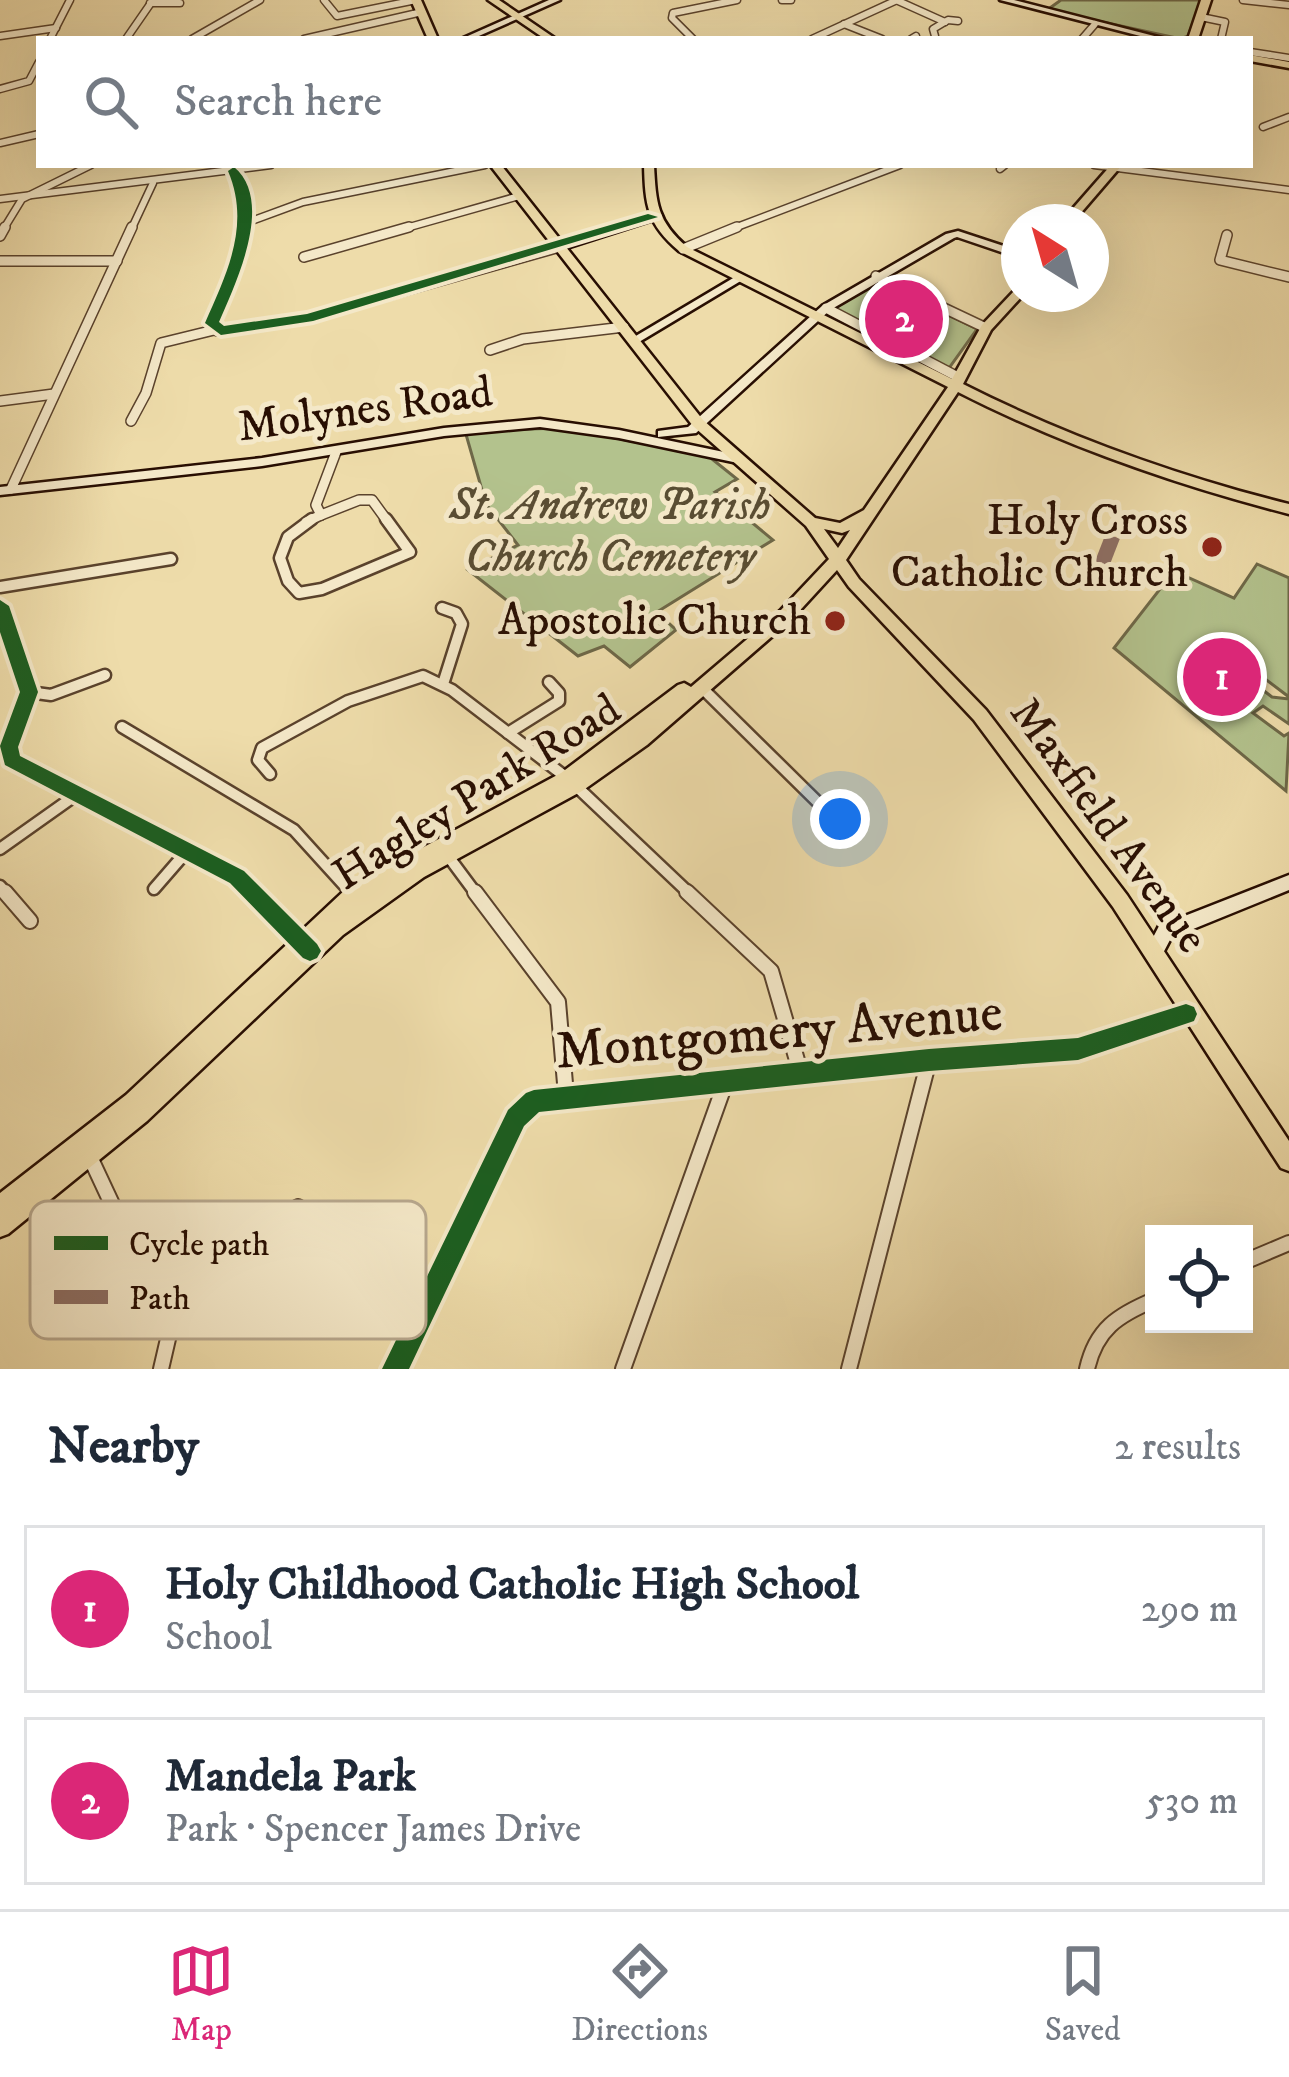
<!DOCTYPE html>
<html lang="en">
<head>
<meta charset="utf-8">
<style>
	body { margin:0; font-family:"IM FELL DW Pica",serif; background:#f6f6f7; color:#1f2937 }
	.controls { position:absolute; right:36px; bottom:36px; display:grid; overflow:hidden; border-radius:0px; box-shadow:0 12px 48px #0002 }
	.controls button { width:108px; height:108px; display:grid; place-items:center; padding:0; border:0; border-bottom:3px solid #e0e1e3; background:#fff; color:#1f2937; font:60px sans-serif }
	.compass { position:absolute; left:1001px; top:204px; width:108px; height:108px; border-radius:50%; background:#fff; box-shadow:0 12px 48px #0002; rotate:323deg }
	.you { position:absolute; left:840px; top:819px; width:42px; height:42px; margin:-30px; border:9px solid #fff; border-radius:50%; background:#1a73e8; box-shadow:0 0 0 18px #1a73e833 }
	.badge { display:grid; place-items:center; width:78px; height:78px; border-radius:50%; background:#db2777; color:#fff; font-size:39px; font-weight:700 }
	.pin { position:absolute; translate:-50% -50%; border:6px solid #fff; box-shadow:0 3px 12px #0006 }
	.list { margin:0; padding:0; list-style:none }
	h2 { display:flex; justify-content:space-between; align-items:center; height:156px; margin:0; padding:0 48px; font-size:51px }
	h2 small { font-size:39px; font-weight:400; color:#747a83 }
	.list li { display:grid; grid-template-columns:78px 1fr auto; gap:36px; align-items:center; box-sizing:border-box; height:168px; margin:0 24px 24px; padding:0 24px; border:3px solid #e0e1e3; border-radius:0px }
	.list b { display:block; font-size:45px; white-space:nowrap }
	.list p { margin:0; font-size:39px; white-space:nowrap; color:#747a83 }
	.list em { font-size:39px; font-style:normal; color:#747a83 }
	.icon { flex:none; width:66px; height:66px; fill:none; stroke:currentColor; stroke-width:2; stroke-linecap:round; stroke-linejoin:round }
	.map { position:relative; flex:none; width:1289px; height:1369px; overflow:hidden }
	.search { position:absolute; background:#fff; box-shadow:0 12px 48px #0002; left:36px; right:36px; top:36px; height:132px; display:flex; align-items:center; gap:30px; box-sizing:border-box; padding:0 42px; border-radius:0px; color:#747a83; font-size:45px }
	.sheet { height:540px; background:#fff }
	nav { display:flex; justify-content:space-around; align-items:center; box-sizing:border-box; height:168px; border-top:3px solid #e0e1e3; background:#fff; font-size:33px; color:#747a83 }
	nav a { display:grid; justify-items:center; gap:6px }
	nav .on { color:#db2777 }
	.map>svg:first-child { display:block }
	.green { fill:#b3c28d; stroke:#6e6848; stroke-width:3 }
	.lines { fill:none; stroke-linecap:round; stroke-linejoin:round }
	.street-far3-casing { stroke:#5a422c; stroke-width:9 }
	.street-far2-casing { stroke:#5a422c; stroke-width:12 }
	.street-far1-casing { stroke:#5a422c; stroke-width:15 }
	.street-casing { stroke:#5a422c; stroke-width:18 }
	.secondary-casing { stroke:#280e02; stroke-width:5 }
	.primary-casing { stroke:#280e02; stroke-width:5 }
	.street-far3 { stroke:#f4e8c8; stroke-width:6 }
	.street-far2 { stroke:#f4e8c8; stroke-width:9 }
	.street-far1 { stroke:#f4e8c8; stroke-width:10 }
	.street { stroke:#f4e8c8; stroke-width:14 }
	.secondary { fill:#f4e8c8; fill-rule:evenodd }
	.primary { fill:#eedcaa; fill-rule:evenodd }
	.quiet { stroke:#8d6e63; stroke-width:15; stroke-dasharray:30 15; stroke-linecap:butt }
	.cycleway-casing { stroke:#f4e8c8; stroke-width:8 }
	.cycleway { fill:#1b5e20; fill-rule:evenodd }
	.poi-dot { fill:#8f2418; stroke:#f4e8c8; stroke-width:4.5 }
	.labels { text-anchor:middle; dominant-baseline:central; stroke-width:10; stroke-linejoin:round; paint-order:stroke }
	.street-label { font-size:45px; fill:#280e02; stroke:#f4e8c8 }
	.park-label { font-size:45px; font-style:italic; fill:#594d33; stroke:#f4e8c8 }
	.poi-label { font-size:45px; fill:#280e02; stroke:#f4e8c8; text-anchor:end }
	.near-street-label { font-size:54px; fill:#280e02; stroke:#f4e8c8 }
	.key { fill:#f4e8c8; stroke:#b7a78d; stroke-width:3 }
	.key-label { font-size:33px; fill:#280e02 }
</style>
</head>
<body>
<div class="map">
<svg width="1289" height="1369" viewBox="0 0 1289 1369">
	<rect width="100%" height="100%" fill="#eedcaa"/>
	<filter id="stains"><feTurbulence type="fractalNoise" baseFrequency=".00167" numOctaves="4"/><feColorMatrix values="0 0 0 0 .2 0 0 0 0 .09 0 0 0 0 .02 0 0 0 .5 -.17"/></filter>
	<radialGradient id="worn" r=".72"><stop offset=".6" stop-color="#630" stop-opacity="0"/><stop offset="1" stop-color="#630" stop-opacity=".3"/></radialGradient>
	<g class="green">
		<polygon points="1061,0 1202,0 1188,36 1181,39 1047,10"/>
		<polygon points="879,281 977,329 949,368 832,308"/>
		<polygon points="560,428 707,455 737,479 715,492 773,540 657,612 676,630 630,667 604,646 578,656 468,570 518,545 486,504 465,431"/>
		<polygon points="1257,564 1289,578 1289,697 1248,666 1239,672 1272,697 1289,699 1289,724 1263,706 1253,713 1284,736 1289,733 1286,791 1114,648 1174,571 1234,598"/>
	</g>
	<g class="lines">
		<g class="street-far3-casing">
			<g id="street-far3">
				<polyline points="324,0 337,16 416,0"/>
				<polyline points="782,0 791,0"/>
				<polyline points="896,0 945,22"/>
				<polyline points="1243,0 1289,5"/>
				<polyline points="150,3 180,3"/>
				<polyline points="1201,17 1225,22 1221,39"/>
				<polyline points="844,24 882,39"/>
				<polyline points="0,36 56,28"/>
				<polyline points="935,36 933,29 948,20 958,21"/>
				<polyline points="50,39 70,0"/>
				<polyline points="126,39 153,0"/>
				<polyline points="192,39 260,0"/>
				<polyline points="304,39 422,12"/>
				<polyline points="693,39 672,18 673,13 737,0"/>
				<polyline points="812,39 897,0"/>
				<polyline points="911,39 916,36"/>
				<polyline points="1082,39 1095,24"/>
				<polyline points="1250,52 1289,58"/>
				<polyline points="0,89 29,81 39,62"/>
				<polyline points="1263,127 1289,117"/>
				<polyline points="0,143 39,134"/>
				<polyline points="1094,165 1289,190"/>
				<polyline points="1000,169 1005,165"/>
				<polyline points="234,171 242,189 244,230"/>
				<polyline points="0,199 271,165"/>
				<polyline points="246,223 303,202 485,165"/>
				<polyline points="3,230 22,199 91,165"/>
				<polyline points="131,230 153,183"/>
				<polyline points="399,230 519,196"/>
				<polyline points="729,230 900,165"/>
			</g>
		</g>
		<g class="street-far2-casing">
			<g id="street-far2">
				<polyline points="245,227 235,267 212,323 217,331 308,318 556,248"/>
				<polyline points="1227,235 1220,260 1289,277"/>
				<polyline points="0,236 5,227"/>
				<polyline points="683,249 737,227"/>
				<polyline points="304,257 409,227"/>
				<polyline points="0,261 117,261"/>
				<polyline points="876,276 986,328"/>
				<polyline points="826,308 958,377"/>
				<polyline points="490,350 523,339 624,327"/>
				<polyline points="0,401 54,394"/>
				<polyline points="131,421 146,393 161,343 214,330"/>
				<polyline points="11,489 132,227"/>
				<polyline points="321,515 316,505 336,452"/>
				<polyline points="321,515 359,500 372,500 388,522"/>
				<polyline points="306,522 321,515"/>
			</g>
		</g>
		<g class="street-far1-casing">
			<g id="street-far1">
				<polyline points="312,519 288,537 280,558 288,581 299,593 322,589 410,552 386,519"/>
				<polyline points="0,587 171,559"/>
				<polyline points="442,608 456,613 462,624 443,684"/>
				<polyline points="702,688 850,834"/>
				<polyline points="29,692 51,695 105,675"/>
				<polyline points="122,727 294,830 353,895"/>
				<polyline points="508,733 559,701 559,693 549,682"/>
				<polyline points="270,774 258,760 262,748 348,701 423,676 452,690 567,778"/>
				<polyline points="576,786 691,895"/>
				<polyline points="0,849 76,795"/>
				<polyline points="448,856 477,895"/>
				<polyline points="0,886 8,895"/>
				<polyline points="154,889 187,851"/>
			</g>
		</g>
		<g class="street-casing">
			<g id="street">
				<polyline points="5,892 30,921"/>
				<polyline points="475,892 558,1002 566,1095"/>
				<polyline points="687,892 771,971 801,1074"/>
				<path d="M90 1157 154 1294 174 1313C234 1307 267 1253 298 1207"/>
				<polyline points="1244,1262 1289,1243"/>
				<polyline points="161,1369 174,1313"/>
				<polyline points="395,1369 516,1118 534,1101 1078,1049 1186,1014"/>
				<polyline points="623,1369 726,1081"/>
				<polyline points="849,1369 929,1060"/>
				<path d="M1087 1369C1096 1329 1118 1315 1154 1300"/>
			</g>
		</g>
		<g class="secondary-casing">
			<g id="secondary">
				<polygon points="549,0 560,0 472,39 461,39"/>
				<polygon points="1000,0 1014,0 1166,39 1152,39"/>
				<polygon points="652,214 656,215 656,219 560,250 551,248"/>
				<polygon points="958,231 1019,251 1019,258 957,237 954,238 830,310 696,433 658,437 658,431 688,427 822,306 946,234"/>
				<polygon points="740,274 745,277 744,279 639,342 631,342 629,340"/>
				<polygon points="540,419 619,430 738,455 744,459 738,463 619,438 540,427 444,436 262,466 0,495 0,487 262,458 444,428"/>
				<polygon points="0,601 7,606 37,692 17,747 19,756 243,872 314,943 317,949 314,955 308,957 302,955 231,882 6,764 1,747 21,692 0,627"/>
				<polygon points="1289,875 1289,890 1171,938 1161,957 1155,959 1149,957 1146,951 1159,926"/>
			</g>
		</g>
		<g class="primary-casing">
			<g id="primary">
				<polygon points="411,0 421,0 438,39 428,39"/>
				<polygon points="488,0 499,0 556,39 545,39"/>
				<polygon points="1201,0 1211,0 1198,39 1188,39"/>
				<polygon points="1250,55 1289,62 1289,68 1250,61"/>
				<path d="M490 165H501L703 420 815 518 840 523 864 510 948 387 679 251C647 224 645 205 644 165H654C656 203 657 221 687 247L952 379 982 325 1015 290 1019 289V294H1024L991 330 963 384C1066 436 1177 476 1289 504V514C1176 485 1062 445 958 392L846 560 859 579 986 710 1127 895 1289 1141V1171L1281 1168 1113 907 974 720 849 587 837 570 792 619 647 745 582 791 424 877 343 935 147 1121 8 1234 0 1237V1193L126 1095 346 889 561 773 678 685 684 683 691 687 780 611 829 559 806 526 693 426ZM824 529 842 533 850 530 838 548Z"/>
				<polygon points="1111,165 1122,165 1073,222 1061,222"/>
			</g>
		</g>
		<use href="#street-far3" class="street-far3"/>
		<use href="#street-far2" class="street-far2"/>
		<use href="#street-far1" class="street-far1"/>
		<use href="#street" class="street"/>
		<use href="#secondary" class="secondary"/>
		<use href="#primary" class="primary"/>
		<polyline class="quiet" points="1102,564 1116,528"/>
		<g class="cycleway-casing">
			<g id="cycleway">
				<path d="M234 167C275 201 236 283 219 322L224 326 307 314 648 214 658 217 313 321 221 335 205 323C227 273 251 225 228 171Z"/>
				<polygon points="0,600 9,606 38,692 18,747 20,756 244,871 317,944 321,951 317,958 310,961 303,958 230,883 5,765 0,746 20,692 0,632"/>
				<polygon points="1186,1004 1194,1007 1197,1014 1194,1021 1078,1060 929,1071 539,1112 524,1126 409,1369 382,1369 508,1110 526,1093 534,1090 929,1049 1078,1038"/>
			</g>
		</g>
		<use href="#cycleway" class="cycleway"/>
	</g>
	<g class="poi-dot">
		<circle cx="1212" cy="547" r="12"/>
		<circle cx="835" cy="621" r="12"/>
	</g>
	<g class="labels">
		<g class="street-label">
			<text transform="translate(365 410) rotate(-8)">Molynes Road</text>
			<text transform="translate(477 793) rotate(-32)">Hagley Park Road</text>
			<text transform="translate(1108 826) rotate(54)">Maxfield Avenue</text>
		</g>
		<g class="park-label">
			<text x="610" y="506">St. Andrew Parish<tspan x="610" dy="52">Church Cemetery</tspan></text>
		</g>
		<g class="poi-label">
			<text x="1188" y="521">Holy Cross<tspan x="1188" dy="52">Catholic Church</tspan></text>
			<text x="811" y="621">Apostolic Church</text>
		</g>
		<g class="near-street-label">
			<text transform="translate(779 1033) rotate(-5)">Montgomery Avenue</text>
		</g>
	</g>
	<rect x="30" y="1201" width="396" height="138" rx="18" class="key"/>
	<rect x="54" y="1236" width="54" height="14" fill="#1b5e20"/>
	<rect x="54" y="1290" width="54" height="14" fill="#8d6e63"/>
	<g class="key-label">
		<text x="129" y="1255">Cycle path</text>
		<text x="129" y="1309">Path</text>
	</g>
	<rect width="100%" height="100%" filter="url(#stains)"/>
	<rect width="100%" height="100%" fill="url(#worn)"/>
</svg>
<div class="controls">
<button><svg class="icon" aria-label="locate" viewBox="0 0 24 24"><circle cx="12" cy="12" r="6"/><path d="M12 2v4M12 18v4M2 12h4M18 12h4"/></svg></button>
</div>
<svg class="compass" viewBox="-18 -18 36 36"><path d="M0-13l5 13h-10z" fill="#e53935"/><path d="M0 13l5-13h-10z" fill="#747a83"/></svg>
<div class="you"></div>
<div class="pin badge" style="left:1222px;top:677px">1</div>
<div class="pin badge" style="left:904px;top:319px">2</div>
<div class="search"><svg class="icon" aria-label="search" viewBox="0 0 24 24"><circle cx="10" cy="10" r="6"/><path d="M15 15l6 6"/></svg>Search here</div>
</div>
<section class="sheet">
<h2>Nearby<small>2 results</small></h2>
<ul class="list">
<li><span class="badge">1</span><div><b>Holy Childhood Catholic High School</b><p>School</p></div><em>290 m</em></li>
<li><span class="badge">2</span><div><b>Mandela Park</b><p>Park · Spencer James Drive</p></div><em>530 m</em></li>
</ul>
</section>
<nav>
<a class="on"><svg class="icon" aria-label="map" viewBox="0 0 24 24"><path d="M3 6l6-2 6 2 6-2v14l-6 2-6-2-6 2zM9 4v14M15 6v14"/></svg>Map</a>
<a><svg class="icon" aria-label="directions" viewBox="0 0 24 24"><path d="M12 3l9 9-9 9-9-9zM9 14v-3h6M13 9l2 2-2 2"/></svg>Directions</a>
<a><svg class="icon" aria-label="saved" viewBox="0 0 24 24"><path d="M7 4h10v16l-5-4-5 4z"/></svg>Saved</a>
</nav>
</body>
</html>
